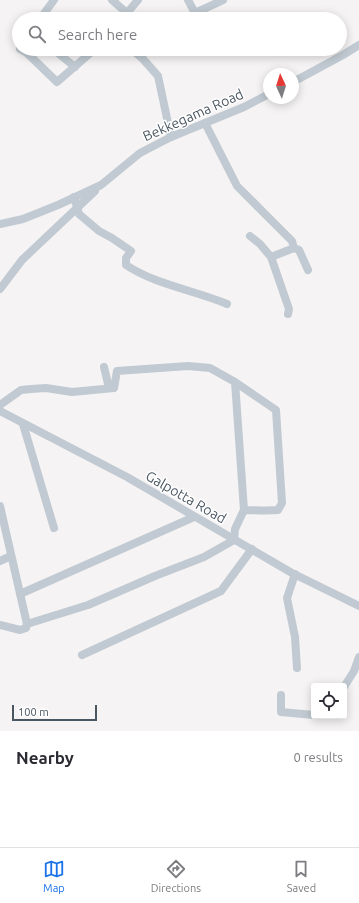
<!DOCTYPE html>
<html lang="en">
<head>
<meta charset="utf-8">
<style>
	body { margin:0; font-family:Ubuntu,sans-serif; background:#f7f7f7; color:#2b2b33 }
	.controls { position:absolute; right:12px; bottom:12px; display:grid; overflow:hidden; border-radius:4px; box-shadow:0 2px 10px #0003 }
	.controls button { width:36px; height:36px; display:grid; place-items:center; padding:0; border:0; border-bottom:1px solid #e1e1e2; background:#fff; color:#2b2b33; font:20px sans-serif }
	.compass { position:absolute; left:263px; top:68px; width:36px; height:36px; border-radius:50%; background:#fff; box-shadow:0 2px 10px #0003; rotate:356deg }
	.scale { position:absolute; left:12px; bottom:10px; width:85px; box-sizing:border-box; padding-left:4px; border:2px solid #4a5661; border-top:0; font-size:11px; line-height:14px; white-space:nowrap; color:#4a5661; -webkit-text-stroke:3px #fff; paint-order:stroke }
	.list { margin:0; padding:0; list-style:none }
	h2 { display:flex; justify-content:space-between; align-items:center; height:52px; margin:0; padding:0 16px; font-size:17px }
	h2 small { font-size:13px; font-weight:400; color:#7c7c81 }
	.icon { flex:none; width:22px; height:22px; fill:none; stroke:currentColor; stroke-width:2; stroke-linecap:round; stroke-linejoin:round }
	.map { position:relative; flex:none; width:359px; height:731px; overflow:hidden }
	.search { position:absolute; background:#fff; box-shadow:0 2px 10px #0003; left:12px; right:12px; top:12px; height:44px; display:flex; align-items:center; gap:10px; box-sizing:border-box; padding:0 14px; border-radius:22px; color:#7c7c81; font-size:15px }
	.sheet { height:116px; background:#fff }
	nav { display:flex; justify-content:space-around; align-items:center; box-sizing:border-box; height:56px; border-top:1px solid #e1e1e2; background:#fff; font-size:11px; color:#7c7c81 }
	nav a { display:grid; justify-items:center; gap:2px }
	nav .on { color:#1a73e8 }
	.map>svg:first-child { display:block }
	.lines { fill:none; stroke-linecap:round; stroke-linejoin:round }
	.minor { stroke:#c1cad2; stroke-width:8 }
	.labels { text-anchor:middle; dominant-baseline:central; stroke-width:3; stroke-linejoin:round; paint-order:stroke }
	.street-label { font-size:14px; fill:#4a5661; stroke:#fff }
</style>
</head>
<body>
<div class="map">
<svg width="359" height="731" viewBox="0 0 359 731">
	<rect width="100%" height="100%" fill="#f5f3f3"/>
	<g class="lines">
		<g class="minor">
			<polyline points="112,0 127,13"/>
			<polyline points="188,0 195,13 223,0"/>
			<polyline points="40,19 54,0"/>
			<polyline points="122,19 138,0"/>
			<polyline points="20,49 27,53 57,82 95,49"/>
			<polyline points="53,49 75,67"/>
			<polyline points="131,49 143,59 158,76 171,137"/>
			<polyline points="293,82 343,55 359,45"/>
			<polyline points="205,123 237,186 292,241 294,248"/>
			<path d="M74 197 79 214 99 231 112 238 131 251 126 258V265C156 285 194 290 227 304"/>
			<polyline points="0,224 23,219 58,205 101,185 140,153 171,137 244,107 269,94"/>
			<polyline points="250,236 260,244 271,257 289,309 288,314"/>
			<polyline points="271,257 294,248 299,250 308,270"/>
			<polyline points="0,289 22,260 95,191"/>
			<polyline points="104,367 109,388"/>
			<polyline points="0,405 21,390 31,389 46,388 72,392 114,388 117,371 188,366 210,368 235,382"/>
			<polyline points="0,411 127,477 292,573 359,606"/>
			<polyline points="23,424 54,528"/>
			<path d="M0 506 27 624 88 605 155 576 204 557 234 540 235 529 244 510C255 510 266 511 278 510L282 503 276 410 235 382 244 510"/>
			<polyline points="0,561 11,556"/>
			<polyline points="295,574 287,598 295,637 297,668"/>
			<polyline points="20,594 194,517"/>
			<polyline points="0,625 20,630 26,628 27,624"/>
			<polyline points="82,655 221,591 252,549"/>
			<polyline points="344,687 354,671 359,657"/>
			<polyline points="281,695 281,712 314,715"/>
		</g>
	</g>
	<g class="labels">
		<g class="street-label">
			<text transform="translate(193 115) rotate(-24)">Bekkegama Road</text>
			<text transform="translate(186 497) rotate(30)">Galpotta Road</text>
		</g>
	</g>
</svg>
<div class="controls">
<button><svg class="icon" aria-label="locate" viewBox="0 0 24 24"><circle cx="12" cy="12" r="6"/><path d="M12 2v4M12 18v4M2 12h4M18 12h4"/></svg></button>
</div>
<svg class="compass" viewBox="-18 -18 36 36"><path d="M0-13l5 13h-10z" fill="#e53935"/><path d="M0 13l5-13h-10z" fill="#7c7c81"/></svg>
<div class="scale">100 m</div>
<div class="search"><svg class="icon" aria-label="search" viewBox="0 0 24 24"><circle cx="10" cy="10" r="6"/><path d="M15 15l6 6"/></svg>Search here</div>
</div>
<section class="sheet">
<h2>Nearby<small>0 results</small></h2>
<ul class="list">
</ul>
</section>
<nav>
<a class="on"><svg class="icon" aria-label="map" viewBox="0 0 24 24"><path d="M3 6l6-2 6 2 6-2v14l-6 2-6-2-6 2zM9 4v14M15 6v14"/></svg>Map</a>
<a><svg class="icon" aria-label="directions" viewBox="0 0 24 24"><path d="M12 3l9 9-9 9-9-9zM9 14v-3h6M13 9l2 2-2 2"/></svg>Directions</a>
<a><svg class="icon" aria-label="saved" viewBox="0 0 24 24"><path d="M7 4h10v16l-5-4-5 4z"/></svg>Saved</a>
</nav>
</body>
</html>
